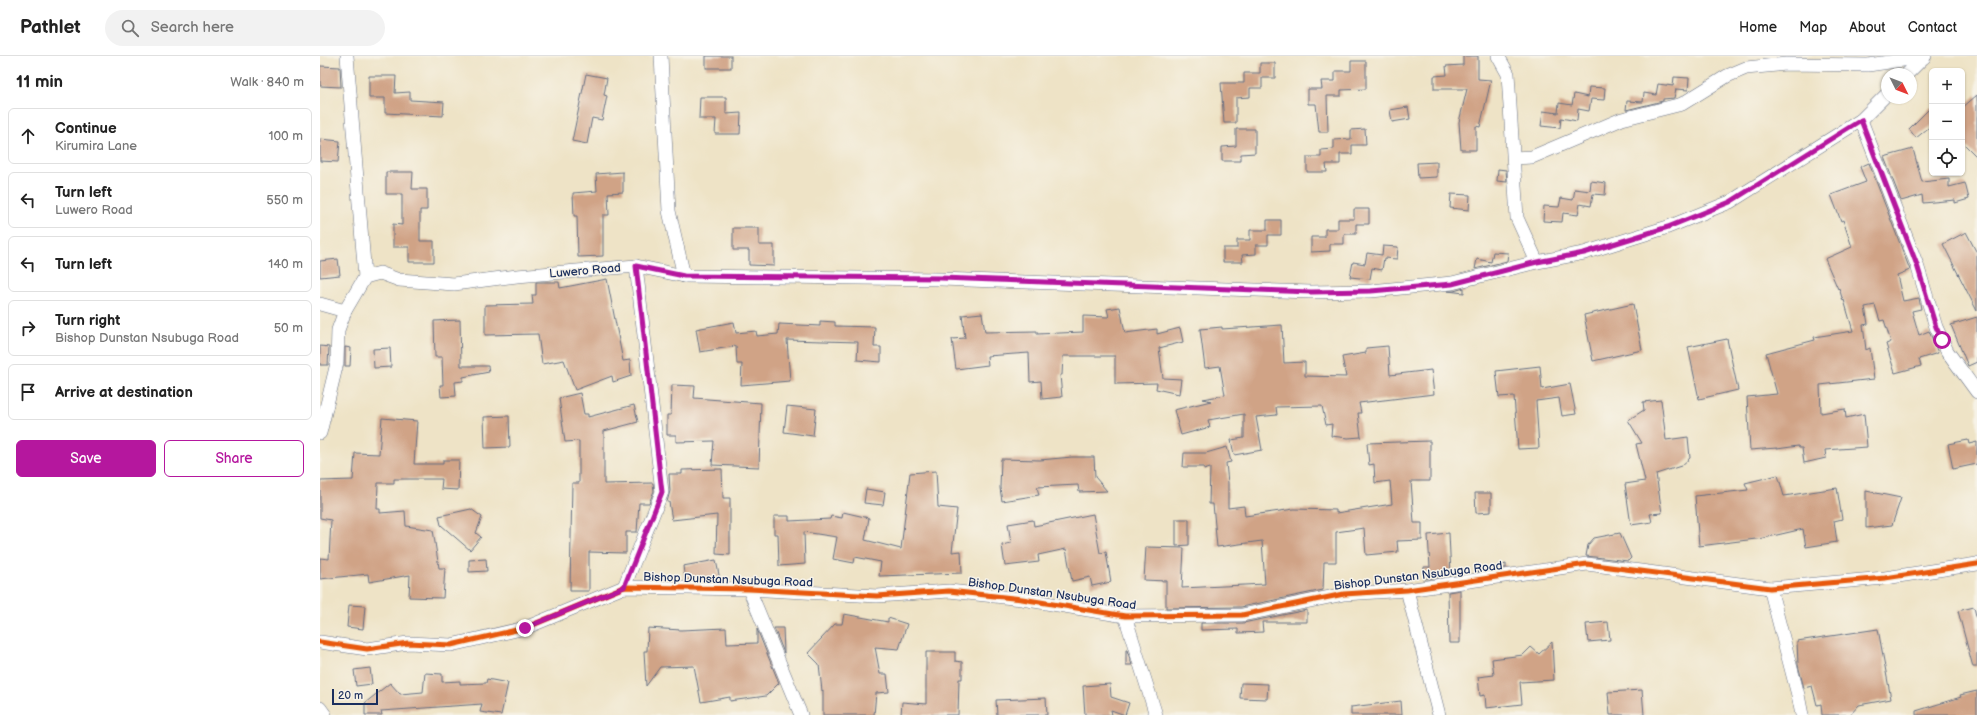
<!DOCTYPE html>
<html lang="en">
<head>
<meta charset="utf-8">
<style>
	body { margin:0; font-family:"Balsamiq Sans",sans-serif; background:#f2f2f2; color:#222 }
	.controls { position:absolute; right:12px; top:12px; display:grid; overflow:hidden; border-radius:6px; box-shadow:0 1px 3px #0004 }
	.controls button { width:36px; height:36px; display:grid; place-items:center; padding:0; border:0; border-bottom:1px solid #e0e0e0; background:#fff; color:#222; font:20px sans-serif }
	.compass { position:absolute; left:1561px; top:12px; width:36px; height:36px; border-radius:50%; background:#fff; box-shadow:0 1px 3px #0004; rotate:132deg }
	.scale { position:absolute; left:12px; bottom:10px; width:46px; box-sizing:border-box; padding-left:4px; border:2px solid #1b2f5e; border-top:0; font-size:11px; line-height:14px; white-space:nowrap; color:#1b2f5e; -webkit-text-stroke:3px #f7f3e8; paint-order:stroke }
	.stop { position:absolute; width:12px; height:12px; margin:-9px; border:3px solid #b5179e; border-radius:50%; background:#fff }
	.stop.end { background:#b5179e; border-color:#fff; box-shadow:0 1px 4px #0008 }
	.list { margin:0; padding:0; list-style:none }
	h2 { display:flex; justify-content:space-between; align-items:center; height:52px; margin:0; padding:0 16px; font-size:17px }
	h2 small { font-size:13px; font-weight:400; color:#767676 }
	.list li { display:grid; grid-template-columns:26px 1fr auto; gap:12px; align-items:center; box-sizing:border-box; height:56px; margin:0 8px 8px; padding:0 8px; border:1px solid #e0e0e0; border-radius:6px }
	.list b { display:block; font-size:15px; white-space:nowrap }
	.list p { margin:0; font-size:13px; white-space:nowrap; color:#767676 }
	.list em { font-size:13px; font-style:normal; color:#767676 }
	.actions { display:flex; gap:8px; padding:12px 16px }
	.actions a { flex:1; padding:9px 0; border:1px solid #b5179e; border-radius:6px; text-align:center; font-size:14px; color:#b5179e }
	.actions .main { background:#b5179e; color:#fff }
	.icon { flex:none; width:22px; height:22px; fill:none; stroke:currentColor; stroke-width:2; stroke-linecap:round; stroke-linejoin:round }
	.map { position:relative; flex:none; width:1657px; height:659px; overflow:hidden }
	header { display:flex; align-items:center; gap:24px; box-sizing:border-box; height:56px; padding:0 20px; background:#fff; border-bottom:1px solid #e0e0e0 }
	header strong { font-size:19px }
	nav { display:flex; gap:22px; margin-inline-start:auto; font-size:14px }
	.search { width:280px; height:36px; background:#f2f2f2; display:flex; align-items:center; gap:10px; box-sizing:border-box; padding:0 14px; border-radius:22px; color:#767676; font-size:15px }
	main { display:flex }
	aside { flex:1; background:#fff }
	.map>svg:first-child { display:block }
	.building { fill:#d0a386 }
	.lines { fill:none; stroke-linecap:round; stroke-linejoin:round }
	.minor-casing { stroke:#656e82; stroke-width:14 }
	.minor { stroke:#fff; stroke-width:13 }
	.cycleway-casing { stroke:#f7f3e8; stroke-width:8 }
	.cycleway { stroke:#e8590c; stroke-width:5 }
	.route { stroke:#b5179e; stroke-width:5 }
	.labels { text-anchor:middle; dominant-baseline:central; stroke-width:3; stroke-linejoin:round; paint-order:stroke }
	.street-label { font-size:12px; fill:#1b2f5e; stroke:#f7f3e8 }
</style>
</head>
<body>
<header>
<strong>Pathlet</strong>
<div class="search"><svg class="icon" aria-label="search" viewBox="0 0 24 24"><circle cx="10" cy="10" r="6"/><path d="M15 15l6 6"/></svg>Search here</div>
<nav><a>Home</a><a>Map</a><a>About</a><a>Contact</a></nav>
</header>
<main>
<aside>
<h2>11 min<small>Walk · 840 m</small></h2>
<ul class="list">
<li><svg class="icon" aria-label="ahead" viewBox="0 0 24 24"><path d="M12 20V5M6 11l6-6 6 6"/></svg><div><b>Continue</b><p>Kirumira Lane</p></div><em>100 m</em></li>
<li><svg class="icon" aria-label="left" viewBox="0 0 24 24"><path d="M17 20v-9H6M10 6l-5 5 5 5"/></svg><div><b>Turn left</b><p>Luwero Road</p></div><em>550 m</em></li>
<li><svg class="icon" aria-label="left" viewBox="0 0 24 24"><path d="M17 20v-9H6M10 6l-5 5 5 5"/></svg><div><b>Turn left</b></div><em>140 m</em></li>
<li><svg class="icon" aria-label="right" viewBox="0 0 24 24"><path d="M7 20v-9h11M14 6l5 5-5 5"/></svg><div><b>Turn right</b><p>Bishop Dunstan Nsubuga Road</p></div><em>50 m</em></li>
<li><svg class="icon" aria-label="arrive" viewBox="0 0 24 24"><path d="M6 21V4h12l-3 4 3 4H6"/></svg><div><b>Arrive at destination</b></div></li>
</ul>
<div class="actions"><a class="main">Save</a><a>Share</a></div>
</aside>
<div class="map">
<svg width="1657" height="659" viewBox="0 0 1657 659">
	<rect width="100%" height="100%" fill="#f7f3e8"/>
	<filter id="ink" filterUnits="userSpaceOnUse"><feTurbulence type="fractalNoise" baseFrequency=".025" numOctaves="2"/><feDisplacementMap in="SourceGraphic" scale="8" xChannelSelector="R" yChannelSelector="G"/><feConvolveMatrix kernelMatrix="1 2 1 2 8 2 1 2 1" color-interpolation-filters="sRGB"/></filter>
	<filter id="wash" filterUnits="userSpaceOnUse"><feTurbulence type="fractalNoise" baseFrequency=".012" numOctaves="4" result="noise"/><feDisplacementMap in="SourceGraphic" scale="16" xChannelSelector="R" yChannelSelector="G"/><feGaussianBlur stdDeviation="0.9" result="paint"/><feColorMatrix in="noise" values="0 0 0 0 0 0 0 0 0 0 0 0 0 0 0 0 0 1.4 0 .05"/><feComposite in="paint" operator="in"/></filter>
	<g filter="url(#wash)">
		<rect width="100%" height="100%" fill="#eee3c6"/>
		<g id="blocks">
			<g class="building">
				<rect x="386" y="0" width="25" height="12"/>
				<polygon points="1143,0 1158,0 1158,23 1171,24 1160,71 1156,70 1156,94 1141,94 1139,66 1147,33 1114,33 1114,20 1127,19 1126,10 1143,9"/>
				<polygon points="1031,5 1046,5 1046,33 1021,34 1021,40 1007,40 1008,76 999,76 996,48 988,48 988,33 1002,33 1001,25 1015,25 1015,15 1031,15"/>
				<polygon points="940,7 955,7 955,22 942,22 942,32 930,32 930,41 916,42 916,67 904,67 901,27 924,27 924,17 940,17"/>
				<polygon points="0,10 20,11 21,31 0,30"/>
				<polygon points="266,18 287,22 284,39 287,40 282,64 272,62 267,88 252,85"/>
				<polygon points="49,20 76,20 75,37 90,36 90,44 124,46 123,60 65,57 65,42 49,42"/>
				<polygon points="1354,21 1369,22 1368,34 1356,33 1354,42 1343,43 1343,45 1306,54 1307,45 1323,46 1324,37 1336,39 1338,28 1353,30"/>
				<polygon points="1269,31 1285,32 1284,44 1271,43 1269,55 1258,53 1257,65 1241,62 1240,72 1221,70 1223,55 1238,57 1239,47 1252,49 1254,38 1268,41"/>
				<polygon points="1657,39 1657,101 1642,86 1642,52"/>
				<polygon points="380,41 406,41 406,58 421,57 420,78 395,78 396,63 379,63"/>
				<polygon points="1612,50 1612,69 1596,82 1589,73"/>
				<polygon points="1088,51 1090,63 1072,66 1070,54"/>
				<polygon points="916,73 935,73 935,97 921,98 921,105 902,105 902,91 916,90"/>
				<polygon points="1045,73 1046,89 1032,89 1032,98 1020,98 1020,108 1006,108 1007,116 987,116 987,101 1001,101 1001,94 1014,93 1014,84 1031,83 1031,74"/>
				<polygon points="0,83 20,85 18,106 0,105"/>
				<polygon points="1593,93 1602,126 1629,123 1629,131 1645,127 1649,143 1635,147 1635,144 1603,147 1602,139 1581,145 1564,101"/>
				<polygon points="1117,106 1117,121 1098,122 1097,107"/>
				<polygon points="1549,107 1590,214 1577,219 1583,245 1599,242 1601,253 1592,255 1599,279 1609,275 1618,297 1599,303 1601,310 1575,317 1566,288 1571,286 1564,264 1560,265 1555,249 1545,251 1548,268 1543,269 1546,294 1550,292 1554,323 1500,329 1501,357 1525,353 1526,362 1544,358 1547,391 1505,394 1506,402 1484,407 1482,392 1479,392 1478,390 1457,393 1457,392 1430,394 1427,341 1457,338 1446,297 1495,284 1494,281 1533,275 1524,244 1523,245 1519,232 1518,233 1505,203 1532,191 1523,164 1521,165 1511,139 1546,126 1540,111"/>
				<polygon points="1178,113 1186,114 1187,126 1177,125"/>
				<polygon points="66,116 93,116 92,133 107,133 107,154 100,154 100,185 114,185 114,206 89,206 89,191 73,191 73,168 82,169 82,138 66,138"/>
				<polygon points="303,116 303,136 288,137 289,159 283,159 283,200 258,201 257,160 254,160 253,137 277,135 276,118"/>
				<polygon points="1271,125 1286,127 1285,139 1273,138 1271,150 1260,148 1258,159 1243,157 1242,166 1223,165 1224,150 1239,151 1241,142 1253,144 1255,133 1270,135"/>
				<polygon points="1131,138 1150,139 1149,154 1130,152"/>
				<polygon points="1034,153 1049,153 1049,168 1036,168 1036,178 1024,178 1024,188 1010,188 1010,195 991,196 991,181 1005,181 1005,173 1018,173 1018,163 1034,163"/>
				<polygon points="947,164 961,164 961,179 948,179 948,189 936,189 936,198 922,199 923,206 903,206 903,192 917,192 917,184 930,184 930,174 947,174"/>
				<polygon points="413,172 439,172 439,189 454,189 454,210 429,209 429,194 413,194"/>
				<polygon points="1646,176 1657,197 1657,255 1623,188"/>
				<polygon points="1063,190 1078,191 1077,203 1064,202 1062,214 1052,212 1050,223 1030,221 1033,206 1045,208 1047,197 1062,199"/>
				<polygon points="1173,196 1188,197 1187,205 1155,213 1157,203 1171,206"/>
				<polygon points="18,203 20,219 0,221 0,205"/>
				<polygon points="287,223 303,305 310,304 311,320 293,326 292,320 255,334 244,304 222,308 218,278 165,279 165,249 213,248 212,239 216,239 216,226 239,226 240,232"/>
				<polygon points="1144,232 1144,237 1128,235 1134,235"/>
				<polygon points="1313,248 1322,294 1273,305 1264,259"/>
				<polygon points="800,251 805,277 837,273 837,278 860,272 863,286 839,292 843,322 861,323 859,338 836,333 837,327 795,328 795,300 743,300 742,319 740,319 742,341 722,343 721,325 710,326 709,297 667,300 668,309 636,313 632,283 645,282 642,259 662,257 665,276 717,275 717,278 763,276 763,260 789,261 787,253"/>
				<polygon points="1657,261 1657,306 1648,310 1631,269"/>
				<polygon points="140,264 141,310 168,310 169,316 143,321 143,325 135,326 136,340 121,341 120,329 123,329 122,301 115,301 114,265"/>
				<polygon points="500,265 515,266 515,270 555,271 554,291 561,291 561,306 537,304 538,286 467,284 470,325 421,329 422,308 417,308 416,290 380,296 376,273 414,266 416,277 436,275 437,280 458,278 459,268 500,270"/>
				<polygon points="962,269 964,307 985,306 985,320 1026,321 1022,301 1046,297 1046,292 1068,290 1070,319 1111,314 1114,338 1039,347 1041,357 1038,357 1041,381 1028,382 1011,380 1012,368 1006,369 1002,350 956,351 957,359 936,361 942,394 914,399 911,384 924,382 924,358 888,364 890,371 861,379 854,354 891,345 883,343 905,339 900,310 885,312 880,273 902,271 902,273"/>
				<polygon points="1407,283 1418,334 1379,343 1368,291"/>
				<polygon points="0,290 9,291 8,309 0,309"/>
				<polygon points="25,291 31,292 30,310 25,310"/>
				<polygon points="70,292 71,311 54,312 53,293"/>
				<polygon points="1220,310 1222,333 1250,328 1256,358 1242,360 1239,342 1216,345 1219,392 1198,393 1194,340 1179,341 1176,315"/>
				<polygon points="352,329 375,330 374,342 441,347 439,411 392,409 394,385 356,386 356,379 347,379 347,359 351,359"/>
				<polygon points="260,337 264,358 268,358 268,361 314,349 318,366 284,375 284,428 333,427 334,435 329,447 319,447 317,476 306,476 306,497 269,496 269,535 250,535 252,427 259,427 259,385 245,386 239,342"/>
				<polygon points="1341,344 1346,384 1368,381 1370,402 1361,410 1336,418 1342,457 1330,458 1332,466 1311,469 1305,428 1325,425 1316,388 1322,387 1308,364 1324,354 1323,346"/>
				<polygon points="467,350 496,353 493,380 464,376"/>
				<polygon points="189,360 190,391 165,392 164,361"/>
				<polygon points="62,362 97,365 94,408 123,408 123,404 139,404 138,434 121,433 122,423 74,423 74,427 58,427 57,453 60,453 60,457 85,455 86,470 113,474 119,512 125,512 123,542 89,541 90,519 49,526 48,518 0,523 0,502 9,503 11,464 0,462 0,425 33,424 35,397 59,398"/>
				<polygon points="1648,384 1649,388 1657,386 1657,408 1633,413 1628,388"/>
				<polygon points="1110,385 1110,425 1091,425 1094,467 1102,467 1102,484 1077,485 1078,496 1046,499 1044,472 1016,476 1016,506 1004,506 1003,534 921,551 846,552 846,525 824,524 826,491 864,492 862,532 945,528 942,485 897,491 893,448 889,448 890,412 884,414 884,411 863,411 864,397 886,397 907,391 911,406 906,407 908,427 908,452 924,450 925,460 974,453 1016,454 1016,457 1072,448 1070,425 1055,427 1054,408 1049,409 1047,387"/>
				<polygon points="752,401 774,401 775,421 787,435 759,436 758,429 717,431 719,439 682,445 680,432 681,403 720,404"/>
				<polygon points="402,413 403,442 410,442 410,499 396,498 397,459 352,464 349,446 347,446 350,435 349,418 362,418 362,414"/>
				<polygon points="616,415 618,451 637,453 632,496 641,495 642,517 559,520 561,506 535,501 534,507 513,503 517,481 484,476 485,508 459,510 458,478 454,478 454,460 469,460 469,465 510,463 511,460 522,462 523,456 549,462 545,484 581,493 590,417"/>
				<polygon points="1458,419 1464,440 1517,432 1522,463 1514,465 1517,486 1486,491 1483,473 1444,482 1379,490 1375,440 1428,434 1425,427"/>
				<polygon points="546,433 565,436 563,449 544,447"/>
				<polygon points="1546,435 1581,442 1572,469 1546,472"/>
				<polygon points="1155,437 1171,437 1171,456 1156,457"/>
				<polygon points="151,453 162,461 156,477 161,481 150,494 121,469 119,460"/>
				<polygon points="773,458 780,497 786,496 791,526 772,530 770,521 752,525 746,493 718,499 719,506 685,510 682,489 691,487 688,468 713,464 714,470"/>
				<polygon points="856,463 869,463 869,489 856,490"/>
				<polygon points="1129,477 1131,520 1104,523 1104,511 1110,511 1108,479"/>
				<polygon points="1300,477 1311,502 1308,505 1266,500 1268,489 1274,482"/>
				<polygon points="166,503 167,515 149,516 149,504"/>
				<polygon points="396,504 400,524 365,524 363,510"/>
				<polygon points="1186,508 1186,512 1157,516"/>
				<polygon points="1140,534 1140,587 1129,587 1128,536"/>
				<polygon points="29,549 45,550 43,573 27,571"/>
				<polygon points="1654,551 1657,564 1657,611 1653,611 1638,555"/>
				<polygon points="987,554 987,566 942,566 943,576 918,577 918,573 881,574 881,567 923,567"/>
				<polygon points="524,558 568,566 568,562 587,568 579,593 555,591 560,618 567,618 569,636 556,637 554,659 503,659 503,634 502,635 499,608 488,597 515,568 522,568"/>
				<polygon points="1288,566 1290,584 1268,586 1266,568"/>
				<polygon points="328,572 361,574 406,572 407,588 437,587 437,573 459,627 446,640 410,645 410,641 381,646 374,610 340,611 326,630 324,595 327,595"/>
				<polygon points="454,572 463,572 464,597"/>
				<polygon points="1558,573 1571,643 1539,649 1530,659 1502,659 1501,648 1497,649 1492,630 1484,632 1478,609 1477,585"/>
				<polygon points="1232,586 1234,624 1200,626 1202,648 1166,652 1165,639 1160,640 1158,621 1174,619 1172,603 1203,599 1211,591 1219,598"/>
				<polygon points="806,594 807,594 812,609 806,609"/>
				<polygon points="606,596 635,596 635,605 642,606 642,623 639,623 638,659 581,659 582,646 606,648"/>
				<polygon points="50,612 52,628 36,630 34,614"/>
				<polygon points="105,617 122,618 122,626 140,625 140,628 166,627 167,623 188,627 181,659 160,656 162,648 61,655 62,659 45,659 45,647 70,627 80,638 103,636"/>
				<polygon points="921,627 948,628 947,643 920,642"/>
				<polygon points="790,628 791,641 809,647 805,659 791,654 792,659 765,659 763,630"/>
				<polygon points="1322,634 1324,659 1290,659 1288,636"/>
				<polygon points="1657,635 1657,659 1596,659 1596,655 1641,641 1640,639"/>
				<polygon points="726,642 727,659 677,659 676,644"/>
				<polygon points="1081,645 1082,659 1031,659 1031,651"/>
			</g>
		</g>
	</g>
	<g filter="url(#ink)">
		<use href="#blocks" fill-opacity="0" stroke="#656e82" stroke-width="1"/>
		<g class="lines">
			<g class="minor-casing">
				<g id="minor">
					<polyline points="341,0 349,155 364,220"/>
					<polyline points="1178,0 1188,18 1197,162 1217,206"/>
					<polyline points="1587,18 1605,0"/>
					<polyline points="1541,64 1597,209 1616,271 1627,295 1657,336"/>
					<polyline points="1194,102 1212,101 1302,63 1362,48 1407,20 1426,12 1466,8 1548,9 1604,1"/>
					<polyline points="45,221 60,217 79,224 134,228 197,220 316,210 364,220 621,223 991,236 1051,235 1132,227 1217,206 1264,197 1348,171 1410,146 1541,64 1567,38"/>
					<polyline points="0,248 25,255"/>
					<polyline points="0,377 17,307 18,274 25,255 45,221 27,0"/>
					<polyline points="304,531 342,436 316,210"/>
					<polyline points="1450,532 1478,639 1482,659"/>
					<polyline points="429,533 481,659"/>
					<polyline points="1087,534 1119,659"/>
					<polyline points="805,560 836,659"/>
					<polyline points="0,586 47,593 88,587 131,589 205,572 304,531 429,533 557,540 629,535 702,543 805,560 922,559 1024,538 1087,534 1267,508 1450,532 1565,522 1657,508"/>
					<polyline points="0,652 5,659"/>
				</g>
			</g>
			<use href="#minor" class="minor"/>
			<g class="cycleway-casing">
				<polyline id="cycleway" points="0,586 47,593 88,587 131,589 205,572 304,531 429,533 557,540 629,535 702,543 805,560 922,559 1024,538 1087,534 1267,508 1450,532 1565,522 1657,508"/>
			</g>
			<use href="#cycleway" class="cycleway"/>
		</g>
	</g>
	<g class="lines" filter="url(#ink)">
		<polyline class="route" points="205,572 304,531 342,436 316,210 364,220 621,222 991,236 1051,235 1132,228 1217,206 1264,197 1348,171 1410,146 1541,64 1597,209 1616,271 1622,284"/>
	</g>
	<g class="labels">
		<g class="street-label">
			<text transform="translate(265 215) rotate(-5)">Luwero Road</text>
			<text transform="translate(1098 520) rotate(-7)">Bishop Dunstan Nsubuga Road</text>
			<text transform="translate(408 524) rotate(2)">Bishop Dunstan Nsubuga Road</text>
			<text transform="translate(732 538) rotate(8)">Bishop Dunstan Nsubuga Road</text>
		</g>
	</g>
</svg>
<div class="controls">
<button>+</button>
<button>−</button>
<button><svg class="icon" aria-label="locate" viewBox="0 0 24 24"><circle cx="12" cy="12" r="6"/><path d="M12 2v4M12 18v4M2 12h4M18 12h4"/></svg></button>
</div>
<svg class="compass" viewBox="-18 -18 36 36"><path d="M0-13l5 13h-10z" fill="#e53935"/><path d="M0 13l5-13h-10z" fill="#767676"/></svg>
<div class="scale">20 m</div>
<div class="stop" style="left:1622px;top:284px"></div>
<div class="stop end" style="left:205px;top:572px"></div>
</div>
</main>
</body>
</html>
